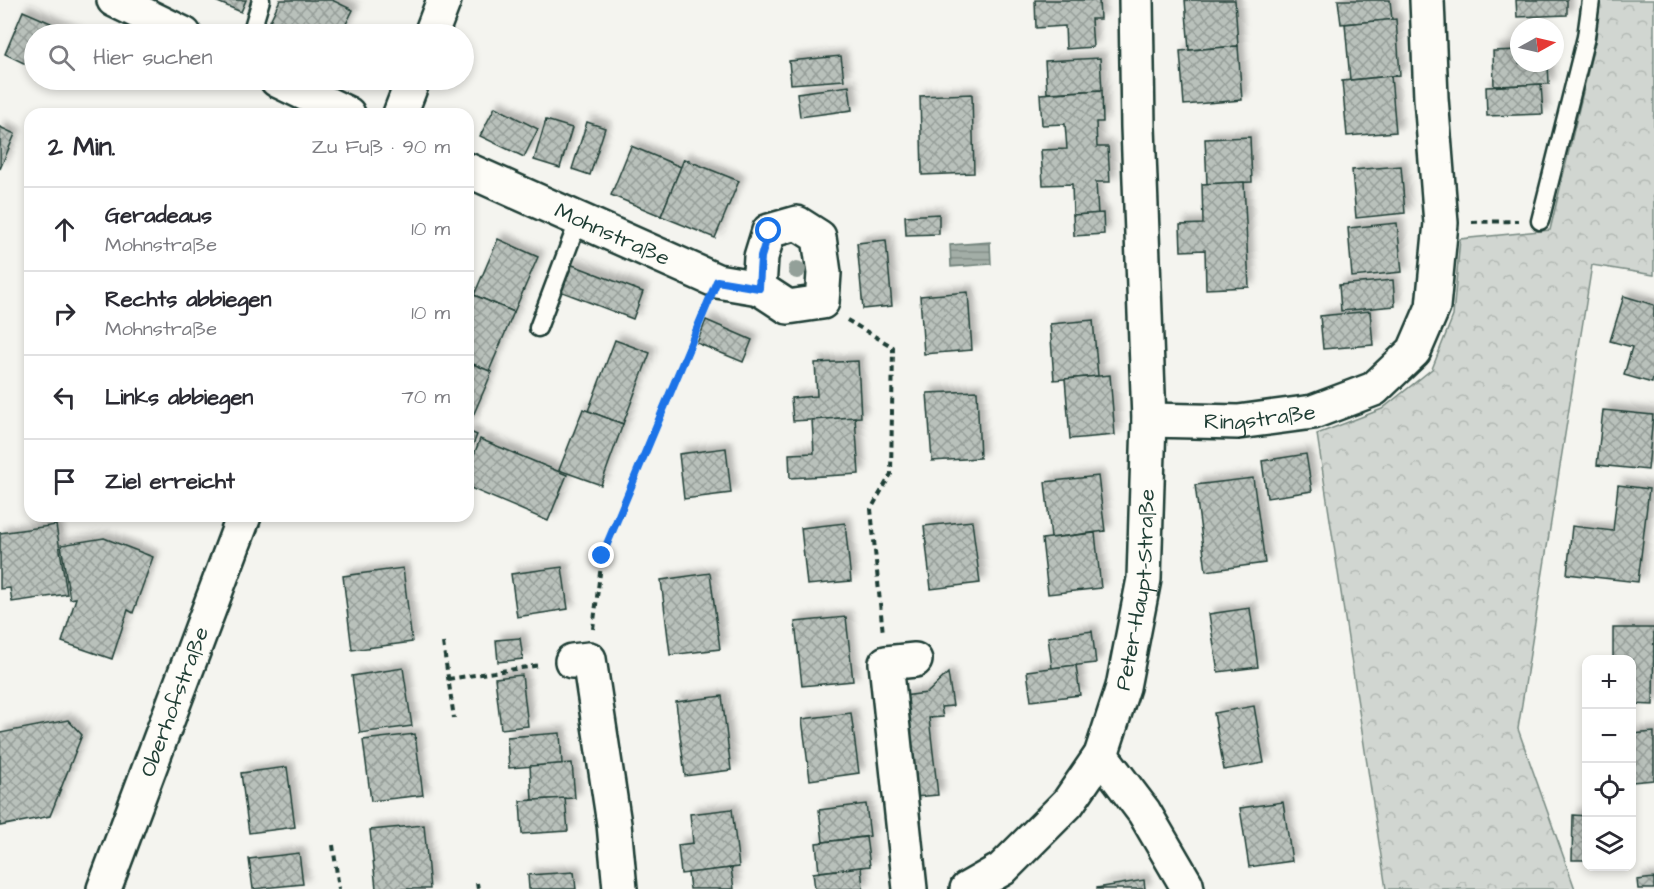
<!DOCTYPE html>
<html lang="de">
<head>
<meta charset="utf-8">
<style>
	body { margin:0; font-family:"Architects Daughter",sans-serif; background:#f7f7f7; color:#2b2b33 }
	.controls { position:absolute; right:18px; bottom:18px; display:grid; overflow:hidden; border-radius:12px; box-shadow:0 3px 9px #0003 }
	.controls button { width:54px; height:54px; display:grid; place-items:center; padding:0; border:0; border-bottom:2px solid #e1e1e2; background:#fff; color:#2b2b33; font:30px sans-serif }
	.compass { position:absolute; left:1510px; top:18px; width:54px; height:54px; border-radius:50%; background:#fff; box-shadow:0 3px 9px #0003; rotate:82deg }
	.stop { position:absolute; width:18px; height:18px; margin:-14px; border:4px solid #1a73e8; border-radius:50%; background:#fff }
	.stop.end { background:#1a73e8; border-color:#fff; box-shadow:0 2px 6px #0008 }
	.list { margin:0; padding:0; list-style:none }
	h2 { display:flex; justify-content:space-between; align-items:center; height:78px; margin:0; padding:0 24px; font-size:26px }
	h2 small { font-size:20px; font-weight:400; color:#7c7c81 }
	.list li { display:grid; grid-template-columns:39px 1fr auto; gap:18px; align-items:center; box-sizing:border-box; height:84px; padding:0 24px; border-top:2px solid #e1e1e2 }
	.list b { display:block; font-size:22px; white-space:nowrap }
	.list p { margin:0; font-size:20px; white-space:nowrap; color:#7c7c81 }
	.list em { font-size:20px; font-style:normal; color:#7c7c81 }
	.icon { flex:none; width:33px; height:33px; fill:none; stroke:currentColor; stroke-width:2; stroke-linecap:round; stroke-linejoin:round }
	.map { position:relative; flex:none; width:1654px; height:889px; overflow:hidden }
	.search { position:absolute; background:#fff; box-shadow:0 3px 9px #0003; left:24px; top:24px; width:450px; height:66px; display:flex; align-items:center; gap:15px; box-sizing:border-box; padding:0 21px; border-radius:33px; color:#7c7c81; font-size:22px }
	.panel { position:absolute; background:#fff; box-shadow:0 3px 9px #0003; left:24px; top:108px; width:450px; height:414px; border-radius:18px }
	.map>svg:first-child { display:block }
	.forest { fill:url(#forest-crowns); stroke:#788a82; stroke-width:1.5 }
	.water { fill:url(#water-rules); stroke:#6e8179; stroke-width:1.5 }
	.building { fill:url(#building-cross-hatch); stroke:#1f3d34; stroke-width:1.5; filter:url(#shadow) }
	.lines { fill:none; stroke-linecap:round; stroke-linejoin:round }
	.service-casing { stroke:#1f3d34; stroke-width:21 }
	.minor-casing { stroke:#1f3d34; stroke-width:38 }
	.tertiary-casing { stroke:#1f3d34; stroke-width:38 }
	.path { stroke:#1f3d34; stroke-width:4; stroke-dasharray:6 4.5; stroke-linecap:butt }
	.service { stroke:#fdfcf7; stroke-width:16 }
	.minor { stroke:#fdfcf7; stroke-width:33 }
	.tertiary { stroke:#fdfcf7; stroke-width:33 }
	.tree { fill:#93a099 }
	.route { stroke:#1a73e8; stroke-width:8 }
	.labels { text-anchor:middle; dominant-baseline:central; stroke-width:5; stroke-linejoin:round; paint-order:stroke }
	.street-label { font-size:22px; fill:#1f3d34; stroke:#fdfcf7 }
</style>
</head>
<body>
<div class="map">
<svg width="1654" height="889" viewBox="0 0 1654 889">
	<defs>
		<pattern id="forest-crowns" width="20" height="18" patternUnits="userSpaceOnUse" patternTransform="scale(1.5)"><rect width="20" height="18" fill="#d1d6d1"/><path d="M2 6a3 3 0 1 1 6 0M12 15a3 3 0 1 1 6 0" fill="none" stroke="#b3b9b4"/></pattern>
		<pattern id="water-rules" width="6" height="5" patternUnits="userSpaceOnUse" patternTransform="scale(1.5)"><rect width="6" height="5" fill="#a3aea7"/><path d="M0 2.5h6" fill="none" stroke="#848f89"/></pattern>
		<pattern id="building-cross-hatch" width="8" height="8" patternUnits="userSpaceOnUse" patternTransform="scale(1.5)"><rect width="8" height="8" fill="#b9c1bb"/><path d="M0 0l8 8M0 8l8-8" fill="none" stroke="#969e99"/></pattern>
		<filter id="shadow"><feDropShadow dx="5.5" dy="-5.5" stdDeviation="3" flood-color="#0004"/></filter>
	</defs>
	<rect width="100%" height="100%" fill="#f4f4ef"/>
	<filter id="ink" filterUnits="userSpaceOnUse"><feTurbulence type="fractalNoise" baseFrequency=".0167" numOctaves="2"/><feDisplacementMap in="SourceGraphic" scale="12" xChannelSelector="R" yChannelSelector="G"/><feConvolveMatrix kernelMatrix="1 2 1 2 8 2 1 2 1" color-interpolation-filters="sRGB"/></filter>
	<g filter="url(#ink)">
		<polygon class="forest" points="1600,0 1654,0 1654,275 1592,265 1518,729 1575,889 1386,889 1317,434 1382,409 1432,369 1453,316 1460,239 1550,230 1595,42"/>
		<polygon class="water" points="990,242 991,264 951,267 950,245"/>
		<g class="building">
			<polygon points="213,0 246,0 241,12"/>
			<polygon points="280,0 332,0 353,10 341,34 278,34 266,29"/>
			<polygon points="1035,0 1099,0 1100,19 1091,19 1093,47 1066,49 1065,26 1036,28"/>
			<polygon points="1185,0 1235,0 1238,46 1189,50"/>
			<polygon points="1338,0 1390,0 1392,20 1341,24"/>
			<polygon points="1516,0 1567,0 1567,15 1517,17"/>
			<polygon points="23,11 76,34 34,34 34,68 5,54"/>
			<polygon points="1396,19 1400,75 1350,80 1345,24"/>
			<polygon points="1238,46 1242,100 1184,105 1180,51"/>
			<polygon points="1519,50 1519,63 1548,63 1549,84 1494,86 1493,51"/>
			<polygon points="841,56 844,80 791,84 789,61"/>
			<polygon points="1100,58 1102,90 1047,93 1045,61"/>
			<polygon points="1391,76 1396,132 1347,136 1342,81"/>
			<polygon points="1541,84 1543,114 1487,116 1486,87"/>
			<polygon points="849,86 852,110 800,117 797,93"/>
			<polygon points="1102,90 1103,122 1096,122 1097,147 1108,147 1110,182 1096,182 1098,214 1073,215 1072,184 1043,185 1041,150 1067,149 1065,124 1042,125 1040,94"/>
			<polygon points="972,94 974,173 922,175 920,96"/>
			<polygon points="495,107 538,129 524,157 480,136"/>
			<polygon points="546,120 572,128 560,168 534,160"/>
			<polygon points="587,122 605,128 590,175 572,169"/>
			<polygon points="0,127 15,134 0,169"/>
			<polygon points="1250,137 1252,182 1207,184 1205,139"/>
			<polygon points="631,146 681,167 661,216 611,195"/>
			<polygon points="684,159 739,181 715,238 661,216"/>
			<polygon points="1401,166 1405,213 1356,218 1352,170"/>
			<polygon points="1244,182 1249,287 1206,289 1205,250 1181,251 1180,225 1203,224 1202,184"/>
			<polygon points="1103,213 1104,234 1074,236 1073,215"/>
			<polygon points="939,214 939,234 906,235 905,216"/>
			<polygon points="1397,223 1402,272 1352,277 1348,228"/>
			<polygon points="498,239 538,257 514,312 474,295"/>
			<polygon points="886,240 892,306 863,309 857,243"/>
			<polygon points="570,264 643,292 633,319 560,291"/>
			<polygon points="1393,280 1395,306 1341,311 1339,285"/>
			<polygon points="968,292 972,350 924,354 920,296"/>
			<polygon points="474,295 514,312 489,371 468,362 468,309"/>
			<polygon points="1624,296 1654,305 1654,375 1652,383 1624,375 1632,347 1610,341"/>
			<polygon points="1370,311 1373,345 1323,349 1320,316"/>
			<polygon points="706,320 752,340 743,362 697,343"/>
			<polygon points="1093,320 1098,376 1054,380 1050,324"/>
			<polygon points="615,340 650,353 623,424 588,411"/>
			<polygon points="858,361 861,417 793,421 791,398 817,396 815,363"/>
			<polygon points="468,362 492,372 469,425 468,425"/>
			<polygon points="1110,375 1115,435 1070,439 1065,379"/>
			<polygon points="977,391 980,458 932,461 927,393"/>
			<polygon points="583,409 623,424 601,485 559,470"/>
			<polygon points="1603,410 1653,415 1648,470 1597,465"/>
			<polygon points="855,417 859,474 790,478 789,454 814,453 812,420"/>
			<polygon points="468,431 477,435 468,457"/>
			<polygon points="480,439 567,475 548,521 468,487 468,470"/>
			<polygon points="726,448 731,493 684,499 679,454"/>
			<polygon points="1306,454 1312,491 1267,498 1262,461"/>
			<polygon points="1098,476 1105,531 1051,538 1045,482"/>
			<polygon points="1253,478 1265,563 1206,571 1195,485"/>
			<polygon points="1618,485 1649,489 1638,582 1567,574 1572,526 1613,531"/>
			<polygon points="972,521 980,583 931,589 924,526"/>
			<polygon points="845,523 851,581 807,585 801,528"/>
			<polygon points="56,525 67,594 12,602 10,588 0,589 0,533"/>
			<polygon points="1095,533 1101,588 1048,594 1042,539"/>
			<polygon points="104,538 153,557 133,613 128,610 112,659 62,642 76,598 70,599 61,545"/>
			<polygon points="562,567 568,609 517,617 511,574"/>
			<polygon points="403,568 412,642 352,650 343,576"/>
			<polygon points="710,573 720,649 670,655 661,580"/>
			<polygon points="1250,608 1258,667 1218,672 1209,614"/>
			<polygon points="846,617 853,681 802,686 795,622"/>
			<polygon points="1613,628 1654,628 1653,705 1632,704 1632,660 1613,660"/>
			<polygon points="1092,631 1096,663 1052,668 1048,637"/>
			<polygon points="520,638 523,659 498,662 496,640"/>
			<polygon points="1076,665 1080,695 1031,701 1027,671"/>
			<polygon points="403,668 412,726 360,733 352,676"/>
			<polygon points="948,673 953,706 941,707 943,717 929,718 938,795 915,797 903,696 927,693"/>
			<polygon points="522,675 528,726 501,729 495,678"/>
			<polygon points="722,696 731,770 685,776 676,702"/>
			<polygon points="1254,706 1264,763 1224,770 1214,713"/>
			<polygon points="851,713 859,773 810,780 802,719"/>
			<polygon points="68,720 82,735 50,816 0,826 0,733"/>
			<polygon points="1654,732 1654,780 1632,782 1632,734"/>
			<polygon points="560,733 562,764 509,768 507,737"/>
			<polygon points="415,734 423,795 371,801 363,740"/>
			<polygon points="572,763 575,798 532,800 530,766"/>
			<polygon points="287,767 295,827 249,833 241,773"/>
			<polygon points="565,798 568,831 522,834 520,801"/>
			<polygon points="1283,802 1292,861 1249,867 1240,808"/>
			<polygon points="866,804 870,836 823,842 819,810"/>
			<polygon points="732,809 739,867 681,874 678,845 693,843 690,814"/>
			<polygon points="1573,815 1586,816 1586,860 1572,860"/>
			<polygon points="424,825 430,889 376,889 370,830"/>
			<polygon points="866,837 870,866 819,872 816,843"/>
			<polygon points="299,853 303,884 253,889 249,859"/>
			<polygon points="861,867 863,889 815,889 813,873"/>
			<polygon points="731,868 734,889 690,889 688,873"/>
			<polygon points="574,872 576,889 529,889 528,875"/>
			<polygon points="1654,878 1654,889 1638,889 1637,880"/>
			<polygon points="1144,880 1145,889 1097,889 1097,888"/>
		</g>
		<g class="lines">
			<g class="service-casing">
				<g id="service">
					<polyline points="251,34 261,0"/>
					<polyline points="1540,221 1586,37 1591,0"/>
					<polyline points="538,328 579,219"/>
				</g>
			</g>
			<g class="minor-casing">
				<g id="minor">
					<polyline points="114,0 184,34"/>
					<polyline points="277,80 348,114"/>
					<path id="s1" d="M468 170 717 281 759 288"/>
					<polygon points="797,223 819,237 824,273 822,302 788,307 759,288 761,257 769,231"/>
					<path id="s2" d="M1149 420 1238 422 1313 412 1374 389 1414 351 1433 307 1441 223 1431 98 1427 0"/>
					<polyline points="572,661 589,659 614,824 620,889"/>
					<polyline points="1101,755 1144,812 1186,884 1187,889"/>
					<polyline points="910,889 886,663 915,660"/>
					<path id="s3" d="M967 889 1002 869 1068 803 1101 755 1123 687 1144 579 1149 420 1138 127 1136 0"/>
				</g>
			</g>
			<g class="tertiary-casing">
				<g id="tertiary">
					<polyline points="431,34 444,0"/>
					<polyline points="400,114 413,80"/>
					<path id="s4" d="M104 889 244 516"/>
				</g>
			</g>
			<g class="path">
				<polyline points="1472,222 1518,221"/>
				<polyline points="847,320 893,347 891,474 871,509 883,634"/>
				<polyline points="593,629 602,557 705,309"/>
				<polyline points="443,643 454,718"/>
				<polyline points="448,679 541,665"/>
				<polyline points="333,845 339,889"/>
				<polyline points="477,883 478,889"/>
			</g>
			<use href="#service" class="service"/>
			<use href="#minor" class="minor"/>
			<use href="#tertiary" class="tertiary"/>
		</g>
		<circle class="tree" cx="797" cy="270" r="9"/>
	</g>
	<g class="lines" filter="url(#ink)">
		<polyline class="route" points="602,556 717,281 759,288 761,257 769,231"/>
	</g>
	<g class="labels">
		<g class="street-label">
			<text stroke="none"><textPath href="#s1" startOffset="158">Mohnstraße</textPath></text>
			<text stroke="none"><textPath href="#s2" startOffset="111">Ringstraße</textPath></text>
			<text stroke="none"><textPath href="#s3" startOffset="362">Peter-Haupt-Straße</textPath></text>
			<text stroke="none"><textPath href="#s4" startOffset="200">Oberhofstraße</textPath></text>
		</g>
	</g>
</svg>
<div class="controls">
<button>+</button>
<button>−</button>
<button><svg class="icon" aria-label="locate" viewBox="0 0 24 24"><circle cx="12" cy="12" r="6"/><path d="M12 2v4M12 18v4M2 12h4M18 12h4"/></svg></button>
<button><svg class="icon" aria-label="layers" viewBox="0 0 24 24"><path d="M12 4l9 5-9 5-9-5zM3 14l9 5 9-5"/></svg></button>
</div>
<svg class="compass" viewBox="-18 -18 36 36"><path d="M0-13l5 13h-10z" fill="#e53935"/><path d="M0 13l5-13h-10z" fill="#7c7c81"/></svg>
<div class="stop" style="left:769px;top:231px"></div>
<div class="stop end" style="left:602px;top:556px"></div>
<div class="search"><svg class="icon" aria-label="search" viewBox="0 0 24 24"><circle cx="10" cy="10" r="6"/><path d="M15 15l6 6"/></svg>Hier suchen</div>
<section class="panel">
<h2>2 Min.<small>Zu Fuß · 90 m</small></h2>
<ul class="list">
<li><svg class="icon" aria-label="ahead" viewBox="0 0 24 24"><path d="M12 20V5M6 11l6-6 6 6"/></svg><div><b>Geradeaus</b><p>Mohnstraße</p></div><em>10 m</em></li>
<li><svg class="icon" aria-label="right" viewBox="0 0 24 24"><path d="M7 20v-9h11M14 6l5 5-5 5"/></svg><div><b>Rechts abbiegen</b><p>Mohnstraße</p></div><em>10 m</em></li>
<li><svg class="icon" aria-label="left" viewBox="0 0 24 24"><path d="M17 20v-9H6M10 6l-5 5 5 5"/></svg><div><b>Links abbiegen</b></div><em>70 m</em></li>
<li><svg class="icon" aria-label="arrive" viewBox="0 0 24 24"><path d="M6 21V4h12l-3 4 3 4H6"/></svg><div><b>Ziel erreicht</b></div></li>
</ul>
</section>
</div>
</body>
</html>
